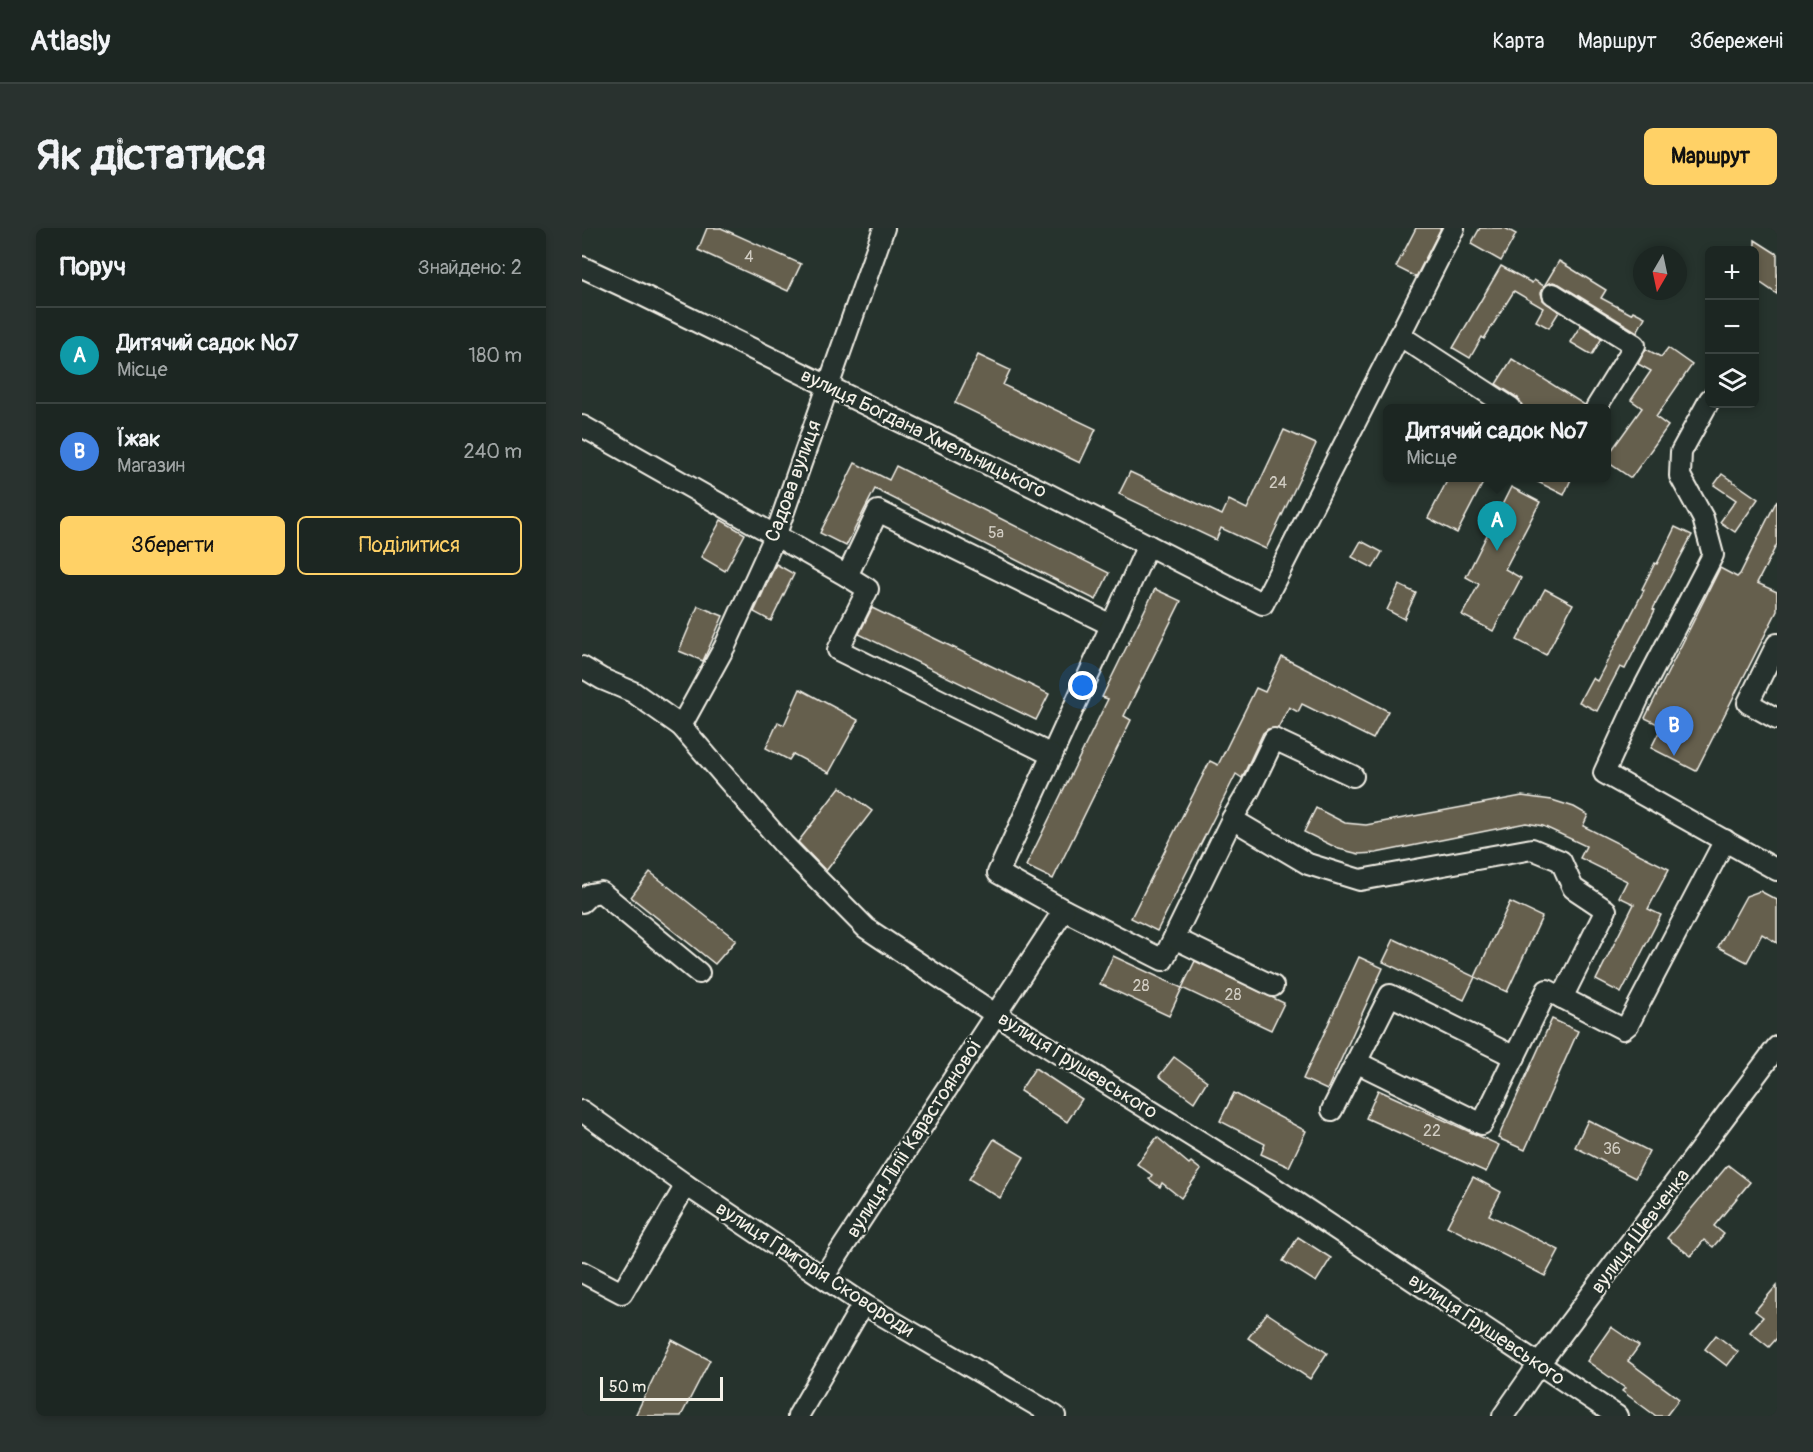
<!DOCTYPE html>
<html lang="uk">
<head>
<meta charset="utf-8">
<style>
	body { margin:0; font-family:Pangolin,sans-serif; background:#29322f; color:#f1f3f6 }
	.controls { position:absolute; right:18px; top:18px; display:grid; overflow:hidden; border-radius:9px; box-shadow:0 3px 9px #0003 }
	.controls button { width:54px; height:54px; display:grid; place-items:center; padding:0; border:0; border-bottom:2px solid #3a4340; background:#1c2622; color:#f1f3f6; font:30px sans-serif }
	.compass { position:absolute; left:1051px; top:18px; width:54px; height:54px; border-radius:50%; background:#1c2622; box-shadow:0 3px 9px #0003; rotate:189deg }
	.scale { position:absolute; left:18px; bottom:15px; width:123px; box-sizing:border-box; padding-left:6px; border:3px solid #f4f1e8; border-top:0; font-size:16px; line-height:21px; white-space:nowrap; color:#f4f1e8; -webkit-text-stroke:4px #26332d; paint-order:stroke }
	.you { position:absolute; left:501px; top:458px; width:21px; height:21px; margin:-15px; border:4px solid #fff; border-radius:50%; background:#1a73e8; box-shadow:0 0 0 9px #1a73e833 }
	.badge { display:grid; place-items:center; width:39px; height:39px; border-radius:50%; background:#ffd166; color:#fff; font-size:20px; font-weight:700 }
	.pin { position:absolute; translate:-50% -50px; filter:drop-shadow(0 2px 3px #0008) }
	.pin::after { content:''; position:absolute; top:32px; width:21px; height:18px; background:inherit; clip-path:polygon(0 0,100% 0,50% 100%) }
	.popup { position:absolute; left:801px; top:176px; width:228px; height:78px; box-sizing:border-box; display:grid; place-content:center; border-radius:9px; background:#1c2622; filter:drop-shadow(0 2px 4px #0005); font-size:20px; white-space:nowrap; color:#a0a5a5 }
	.popup b { font-size:22px; color:#f1f3f6 }
	.popup::after { content:''; position:absolute; left:50%; top:100%; margin-left:-12px; border:12px solid transparent; border-top-color:#1c2622 }
	.list { margin:0; padding:0; list-style:none }
	h2 { display:flex; justify-content:space-between; align-items:center; height:78px; margin:0; padding:0 24px; font-size:26px }
	h2 small { font-size:20px; font-weight:400; color:#a0a5a5 }
	.list li { display:grid; grid-template-columns:39px 1fr auto; gap:18px; align-items:center; box-sizing:border-box; height:96px; padding:0 24px; border-top:2px solid #3a4340 }
	.list b { display:block; font-size:22px; white-space:nowrap }
	.list p { margin:0; font-size:20px; white-space:nowrap; color:#a0a5a5 }
	.list em { font-size:20px; font-style:normal; color:#a0a5a5 }
	.actions { display:flex; gap:12px; padding:18px 24px }
	.actions a { flex:1; padding:14px 0; border:2px solid #ffd166; border-radius:9px; text-align:center; font-size:21px; color:#ffd166 }
	.actions .main { background:#ffd166; color:#111 }
	.icon { flex:none; width:33px; height:33px; fill:none; stroke:currentColor; stroke-width:2; stroke-linecap:round; stroke-linejoin:round }
	.map { position:relative; flex:none; width:1195px; height:1188px; overflow:hidden; border-radius:9px }
	header { display:flex; align-items:center; gap:36px; box-sizing:border-box; height:84px; padding:0 30px; background:#1c2622; border-bottom:2px solid #3a4340 }
	header strong { font-size:28px }
	nav { display:flex; gap:33px; margin-inline-start:auto; font-size:21px }
	.intro { display:flex; align-items:center; justify-content:space-between; box-sizing:border-box; height:144px; padding:0 36px }
	h1 { margin:0; font-size:42px }
	.button { padding:15px 27px; border-radius:9px; background:#ffd166; color:#111; font-size:21px; font-weight:700 }
	main { display:flex; gap:36px; padding:0 36px }
	aside { flex:1; background:#1c2622; border-radius:9px; box-shadow:0 3px 9px #0003 }
	.map>svg:first-child { display:block }
	.building { fill:#655e4e; stroke:#f4f1e8; stroke-width:1.5 }
	.lines { fill:none; stroke-linecap:round; stroke-linejoin:round }
	.minor-casing { stroke:#f4f1e8; stroke-width:24 }
	.minor { stroke:#26332d; stroke-width:20 }
	.labels { text-anchor:middle; dominant-baseline:central; stroke-width:4.5; stroke-linejoin:round; paint-order:stroke }
	.number-label { font-size:16px; fill:#d0ccc2 }
	.street-label { font-size:20px; fill:#f4f1e8; stroke:#26332d }
</style>
</head>
<body>
<header>
<strong>Atlasly</strong>
<nav><a>Карта</a><a>Маршрут</a><a>Збережені</a></nav>
</header>
<div class="intro"><h1>Як дістатися</h1><a class="button">Маршрут</a></div>
<main>
<aside>
<h2>Поруч<small>Знайдено: 2</small></h2>
<ul class="list">
<li><span class="badge" style="background:#0f9aa8">A</span><div><b>Дитячий садок №7</b><p>Місце</p></div><em>180 m</em></li>
<li><span class="badge" style="background:#3f7fe0">B</span><div><b>Їжак</b><p>Магазин</p></div><em>240 m</em></li>
</ul>
<div class="actions"><a class="main">Зберегти</a><a>Поділитися</a></div>
</aside>
<div class="map">
<svg width="1195" height="1188" viewBox="0 0 1195 1188">
	<rect width="100%" height="100%" fill="#26332d"/>
	<filter id="ink" filterUnits="userSpaceOnUse"><feTurbulence type="fractalNoise" baseFrequency=".0167" numOctaves="2"/><feDisplacementMap in="SourceGraphic" scale="12" xChannelSelector="R" yChannelSelector="G"/><feConvolveMatrix kernelMatrix="1 2 1 2 8 2 1 2 1" color-interpolation-filters="sRGB"/></filter>
	<g filter="url(#ink)">
		<g class="building">
			<polygon points="125,0 139,0 219,36 206,63 116,22"/>
			<polygon points="834,0 859,0 834,49 814,39"/>
			<polygon points="898,0 923,0 934,6 919,33 889,16"/>
			<polygon points="1173,12 1195,26 1195,66 1173,51"/>
			<polygon points="977,33 1024,62 1019,70 1049,86 1051,83 1063,89 1055,104 977,56 971,54 962,58"/>
			<polygon points="919,38 950,55 952,52 962,58 959,65 961,72 977,84 967,100 954,93 961,80 932,63 902,111 900,109 888,130 871,120"/>
			<polygon points="999,97 1020,110 1010,127 988,114"/>
			<polygon points="1086,120 1110,137 1074,189 1086,198 1049,250 1024,233 1024,230 1060,180 1049,172 1069,143 1056,136 1064,121 1079,129"/>
			<polygon points="396,127 428,142 421,157 514,201 498,235 373,175"/>
			<polygon points="930,131 1003,177 1002,180 941,180 936,170 914,156"/>
			<polygon points="702,202 734,216 684,321 639,300 634,312 537,266 548,244 640,287 647,272 665,281"/>
			<polygon points="273,235 307,252 314,238 527,345 514,372 293,261 264,318 238,305"/>
			<polygon points="1140,246 1176,271 1153,304 1138,294 1154,272 1132,257"/>
			<polygon points="867,249 904,249 875,305 846,290"/>
			<polygon points="946,249 990,249 982,267"/>
			<polygon points="929,259 958,274 923,341 939,350 911,403 880,387 897,356 884,349"/>
			<polygon points="1195,272 1195,316 1175,355 1195,364 1195,383 1114,543 1069,520 1080,498 1063,490 1138,340 1155,349 1158,346"/>
			<polygon points="139,292 163,306 143,343 119,329"/>
			<polygon points="1093,299 1110,307 1071,381 1073,382 1043,441 1038,439 1015,483 997,474 1010,450 1015,453 1062,362 1060,361 1073,335 1075,336"/>
			<polygon points="779,313 800,324 791,340 770,329"/>
			<polygon points="194,336 212,346 189,393 172,384"/>
			<polygon points="817,357 834,365 822,391 805,382"/>
			<polygon points="573,361 599,373 542,488 549,492 471,651 444,638 526,471 520,469"/>
			<polygon points="963,361 991,376 964,427 935,412"/>
			<polygon points="116,378 141,388 121,433 97,423"/>
			<polygon points="290,380 467,466 454,492 277,406"/>
			<polygon points="700,429 806,483 791,511 720,476 716,484 707,479 696,500 686,501 681,505 660,550 654,546 575,703 549,690 628,533 636,537 674,460 683,464"/>
			<polygon points="218,461 276,492 247,545 211,526 207,532 184,520 196,494 202,497"/>
			<polygon points="258,559 290,583 244,643 216,614"/>
			<polygon points="940,568 970,572 992,579 1006,587 1001,598 1087,641 1066,681 1079,687 1039,765 1014,752 1052,676 1037,669 1045,653 998,630 1004,618 961,598 944,595 794,625 777,626 757,621 722,604 734,580 763,595 784,597"/>
			<polygon points="68,644 154,712 133,736 49,669"/>
			<polygon points="1178,663 1195,672 1195,715 1180,706 1165,734 1136,719 1164,668"/>
			<polygon points="928,674 960,689 925,764 893,749"/>
			<polygon points="812,711 893,749 882,772 801,734"/>
			<polygon points="531,728 600,760 587,788 518,756"/>
			<polygon points="777,729 801,740 745,862 721,851"/>
			<polygon points="613,733 702,775 689,802 600,760"/>
			<polygon points="970,791 996,803 943,922 916,910"/>
			<polygon points="592,829 625,853 612,874 577,848"/>
			<polygon points="453,840 500,871 485,894 438,863"/>
			<polygon points="796,862 917,917 904,944 784,890"/>
			<polygon points="652,865 724,903 707,939 679,926 683,916 638,893"/>
			<polygon points="1006,892 1067,923 1053,950 993,919"/>
			<polygon points="575,909 607,936 609,934 619,942 599,970 580,955 578,959 567,951 570,947 555,936"/>
			<polygon points="412,911 442,929 418,970 387,951"/>
			<polygon points="1146,937 1168,954 1132,998 1142,1006 1131,1019 1122,1012 1109,1028 1085,1010"/>
			<polygon points="891,949 919,964 907,987 977,1022 963,1048 865,998"/>
			<polygon points="716,1009 749,1030 734,1054 701,1033"/>
			<polygon points="1195,1057 1195,1110 1187,1119 1168,1104 1181,1089 1173,1083"/>
			<polygon points="685,1085 745,1125 728,1151 666,1110"/>
			<polygon points="1029,1099 1057,1118 1046,1133 1097,1171 1084,1188 1074,1188 1040,1163 1043,1160 1005,1133"/>
			<polygon points="1134,1107 1156,1124 1145,1138 1123,1121"/>
			<polygon points="90,1112 128,1132 99,1188 53,1188"/>
		</g>
		<g class="lines">
			<g class="minor-casing">
				<g id="minor">
					<polyline points="0,39 58,66 458,262 681,376 872,0"/>
					<polyline points="971,66 1053,117 1014,180"/>
					<polyline points="817,107 929,180"/>
					<polyline points="1128,171 1099,224 1098,248 1121,290 1131,327 1058,467 1022,545 1195,642"/>
					<polyline points="0,198 265,348 296,283 529,397"/>
					<polyline points="566,317 416,645 482,682 581,732 650,591 668,561 692,511 771,548"/>
					<polyline points="265,348 286,361 256,422 470,527"/>
					<polyline points="1195,416 1166,475 1195,491"/>
					<polyline points="0,439 20,451 51,464 99,498 202,617 284,700 413,786 685,955 1035,1188"/>
					<polyline points="99,498 143,418 194,306 302,0"/>
					<polyline points="650,591 726,636 778,652 950,621 979,633 991,660 1024,682 980,770"/>
					<polyline points="0,674 8,666 19,664 117,745"/>
					<polyline points="592,710 691,758"/>
					<polyline points="774,834 900,896 965,762 1041,801 1046,797 1143,612"/>
					<polyline points="750,882 808,767 933,829"/>
					<polyline points="0,883 104,957 281,1076 473,1188"/>
					<polyline points="0,1044 40,1065 104,957"/>
					<polyline points="242,1048 482,682"/>
					<polyline points="216,1188 281,1076"/>
					<polyline points="921,1188 957,1136 1195,819"/>
				</g>
			</g>
			<use href="#minor" class="minor"/>
		</g>
	</g>
	<g class="labels">
		<g class="number-label">
			<text x="167" y="29">4</text>
			<text x="696" y="255">24</text>
			<text x="414" y="305">5а</text>
			<text x="559" y="758">28</text>
			<text x="651" y="767">28</text>
			<text x="850" y="903">22</text>
			<text x="1030" y="921">36</text>
		</g>
		<g class="street-label">
			<text transform="translate(342 205) rotate(26)">вулиця Богдана Хмельницького</text>
			<text transform="translate(211 253) rotate(-70)">Садова вулиця</text>
			<text transform="translate(496 837) rotate(32)">вулиця Грушевського</text>
			<text transform="translate(332 910) rotate(-57)">вулиця Лілії Карастоянової</text>
			<text transform="translate(1058 1003) rotate(-53)">вулиця Шевченка</text>
			<text transform="translate(233 1041) rotate(33)">вулиця Григорія Сковороди</text>
			<text transform="translate(905 1101) rotate(34)">вулиця Грушевського</text>
		</g>
	</g>
</svg>
<div class="controls">
<button>+</button>
<button>−</button>
<button><svg class="icon" aria-label="layers" viewBox="0 0 24 24"><path d="M12 4l9 5-9 5-9-5zM3 14l9 5 9-5"/></svg></button>
</div>
<svg class="compass" viewBox="-18 -18 36 36"><path d="M0-13l5 13h-10z" fill="#e53935"/><path d="M0 13l5-13h-10z" fill="#a0a5a5"/></svg>
<div class="scale">50 m</div>
<div class="you"></div>
<div class="pin badge" style="left:915px;top:323px;background:#0f9aa8">A</div>
<div class="popup"><b>Дитячий садок №7</b>Місце</div>
<div class="pin badge" style="left:1092px;top:528px;background:#3f7fe0">B</div>
</div>
</main>
</body>
</html>
